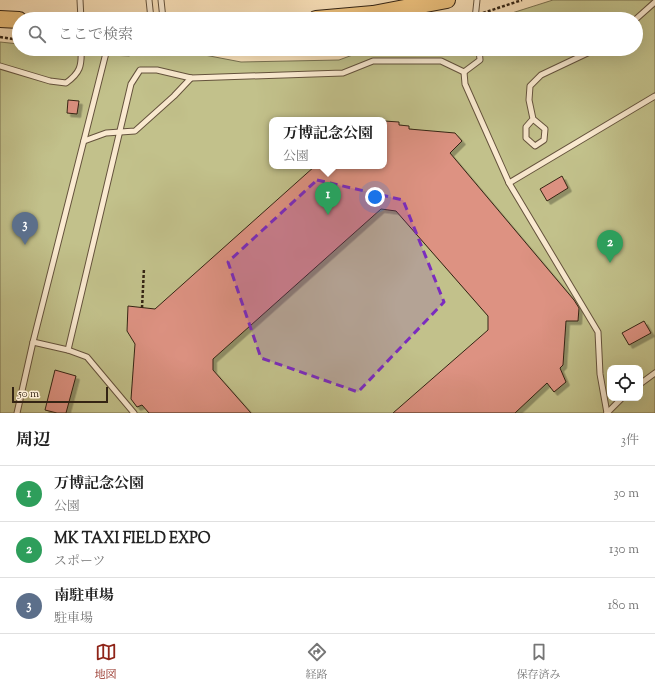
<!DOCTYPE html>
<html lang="ja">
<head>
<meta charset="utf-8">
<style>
	body { margin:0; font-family:"Sorts Mill Goudy","Noto Serif JP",serif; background:#f2f2f2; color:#222 }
	.controls { position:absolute; right:12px; bottom:12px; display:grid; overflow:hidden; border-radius:8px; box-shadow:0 4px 16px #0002 }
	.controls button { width:36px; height:36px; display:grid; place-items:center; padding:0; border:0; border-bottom:1px solid #e0e0e0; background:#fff; color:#222; font:20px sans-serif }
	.scale { position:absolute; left:12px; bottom:10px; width:96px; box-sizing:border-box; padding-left:4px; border:2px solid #342414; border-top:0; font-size:11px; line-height:14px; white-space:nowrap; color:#342414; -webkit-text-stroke:3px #faead0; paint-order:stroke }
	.you { position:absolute; left:375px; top:197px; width:14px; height:14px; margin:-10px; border:3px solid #fff; border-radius:50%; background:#1a73e8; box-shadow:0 0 0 6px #1a73e833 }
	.badge { display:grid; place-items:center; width:26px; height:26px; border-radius:50%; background:#8f2418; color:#fff; font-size:13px; font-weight:700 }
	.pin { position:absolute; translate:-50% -33px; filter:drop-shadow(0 1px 2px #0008) }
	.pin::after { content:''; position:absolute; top:21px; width:14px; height:12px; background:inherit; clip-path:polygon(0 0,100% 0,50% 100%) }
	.popup { position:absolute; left:269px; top:117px; width:118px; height:52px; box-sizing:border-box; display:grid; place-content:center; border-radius:8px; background:#fff; filter:drop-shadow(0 1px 3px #0005); font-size:13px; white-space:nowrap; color:#767676 }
	.popup b { font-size:15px; color:#222 }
	.popup::after { content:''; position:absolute; left:50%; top:100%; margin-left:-8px; border:8px solid transparent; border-top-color:#fff }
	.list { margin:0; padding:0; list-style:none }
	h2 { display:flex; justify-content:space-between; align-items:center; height:52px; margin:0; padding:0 16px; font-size:17px }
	h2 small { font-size:13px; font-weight:400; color:#767676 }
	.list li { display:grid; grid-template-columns:26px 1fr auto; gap:12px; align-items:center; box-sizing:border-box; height:56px; padding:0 16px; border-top:1px solid #e0e0e0 }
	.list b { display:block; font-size:15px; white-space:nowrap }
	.list p { margin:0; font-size:13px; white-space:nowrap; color:#767676 }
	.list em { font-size:13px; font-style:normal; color:#767676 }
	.icon { flex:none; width:22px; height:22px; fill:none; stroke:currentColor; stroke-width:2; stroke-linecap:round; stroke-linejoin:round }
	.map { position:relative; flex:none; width:655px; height:413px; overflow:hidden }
	.search { position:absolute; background:#fff; box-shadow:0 4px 16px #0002; left:12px; right:12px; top:12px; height:44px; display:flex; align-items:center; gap:10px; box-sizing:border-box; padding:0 14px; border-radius:22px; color:#767676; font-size:15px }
	.sheet { height:220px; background:#fff }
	nav { display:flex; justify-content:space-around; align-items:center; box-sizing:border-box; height:56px; border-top:1px solid #e0e0e0; background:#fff; font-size:11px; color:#767676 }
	nav a { display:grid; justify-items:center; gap:2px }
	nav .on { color:#8f2418 }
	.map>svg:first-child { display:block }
	.green { fill:#c2c18b; stroke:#7b7250; fill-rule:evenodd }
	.building { fill:#dd9282; stroke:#342414; filter:url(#shadow) }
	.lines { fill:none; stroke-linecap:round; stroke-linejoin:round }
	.service-casing { stroke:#65533d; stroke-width:7 }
	.primary-casing { stroke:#342414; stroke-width:18 }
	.path { stroke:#342414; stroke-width:2.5; stroke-dasharray:3 2; stroke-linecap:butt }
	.service { stroke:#faead0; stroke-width:5 }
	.primary { stroke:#ecc07c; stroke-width:16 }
	.marked { fill:#7b2cbf; fill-opacity:0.2; stroke:#7b2cbf; stroke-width:3; stroke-dasharray:8 5; stroke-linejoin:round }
</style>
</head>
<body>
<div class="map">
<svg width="655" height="413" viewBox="0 0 655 413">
	<defs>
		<filter id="shadow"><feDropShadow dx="3.5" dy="3.5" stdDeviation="0" flood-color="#0004"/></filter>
	</defs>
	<rect width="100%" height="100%" fill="#f8dfb7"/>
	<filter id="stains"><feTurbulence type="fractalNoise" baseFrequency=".005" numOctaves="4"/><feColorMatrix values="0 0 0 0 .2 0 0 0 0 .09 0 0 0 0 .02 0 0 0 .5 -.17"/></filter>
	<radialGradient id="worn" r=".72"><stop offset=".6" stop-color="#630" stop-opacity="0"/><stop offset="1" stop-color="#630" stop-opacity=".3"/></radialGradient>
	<path class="green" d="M553 0H655V413H0V42L19 44V49H67L75 53 129 56 144 49 194 53 241 62 339 60 369 49H636V19H493ZM272 120H384V166H272ZM610 368H640V398H610Z"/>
	<g class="building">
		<polygon points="68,100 79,101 77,114 67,113"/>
		<polygon points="384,121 399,122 399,125 409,126 409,129 455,133 462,141 450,153 574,300 579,308 578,321 566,321 563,365 560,368 566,382 554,392 547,383 515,413 393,413 488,330 488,316 396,211 381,209 213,359 213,370 251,413 149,413 142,405 137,407 131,399 135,344 127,331 128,306 155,309 315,166 384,166"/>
		<polygon points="562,176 568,188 547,201 540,189"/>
		<polygon points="644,321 651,333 629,345 622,333"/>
		<polygon points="55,370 76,376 66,413 57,413 45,410"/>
	</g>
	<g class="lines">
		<g class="service-casing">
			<g id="service">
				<polyline points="80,0 81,19"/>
				<polyline points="149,0 151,19"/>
				<polyline points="161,0 163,19"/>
				<polyline points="475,19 477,0"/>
				<polyline points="636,19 655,2"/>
				<path d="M0 66 50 81 66 83C80 73 82 66 81 49"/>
				<polyline points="464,72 465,84 509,183 598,332 600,374 607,413"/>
				<polyline points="533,119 526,127 526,138 535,146 544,140 545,129 533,119 529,100 530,86 541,75 596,49"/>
				<polyline points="84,141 106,133 135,131 174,96 191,78"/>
				<polyline points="509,183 655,96"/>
				<polyline points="33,342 68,350 131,84 140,70 157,70 191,78 343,73 373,61 441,61 464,72 480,60 479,49"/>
				<polyline points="68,350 87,357 134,413"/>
				<polyline points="640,384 655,373"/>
				<polyline points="17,413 33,342 107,49"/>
				<polyline points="607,413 622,398"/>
			</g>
		</g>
		<g class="primary-casing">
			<g id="primary">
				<polyline points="0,19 19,20"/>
				<polyline points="316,19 373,14 447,0"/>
			</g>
		</g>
		<g class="path">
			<polyline points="483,13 522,0"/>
			<polyline points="461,19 468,17"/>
			<polyline points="0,37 19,40"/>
			<polyline points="241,49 257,50 314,49"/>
			<polyline points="142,308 144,268"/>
		</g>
		<use href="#service" class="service"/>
		<use href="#primary" class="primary"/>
	</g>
	<path class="marked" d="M317 180 403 200 444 302 358 392 261 358 228 262Z"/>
	<rect width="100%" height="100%" filter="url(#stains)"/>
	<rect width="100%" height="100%" fill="url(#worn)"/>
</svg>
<div class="controls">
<button><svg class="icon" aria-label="locate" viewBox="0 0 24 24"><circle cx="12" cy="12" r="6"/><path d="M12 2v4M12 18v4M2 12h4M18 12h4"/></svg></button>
</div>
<div class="scale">50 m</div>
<div class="you"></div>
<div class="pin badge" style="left:328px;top:215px;background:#2e9e5b">1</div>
<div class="popup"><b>万博記念公園</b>公園</div>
<div class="pin badge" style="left:610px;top:263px;background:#2e9e5b">2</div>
<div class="pin badge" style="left:25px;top:245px;background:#5c6f8a">3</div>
<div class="search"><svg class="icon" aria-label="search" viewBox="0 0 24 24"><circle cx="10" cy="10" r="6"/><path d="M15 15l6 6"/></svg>ここで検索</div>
</div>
<section class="sheet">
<h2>周辺<small>3件</small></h2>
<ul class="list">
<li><span class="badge" style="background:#2e9e5b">1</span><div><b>万博記念公園</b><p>公園</p></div><em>30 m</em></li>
<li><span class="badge" style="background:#2e9e5b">2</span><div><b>MK TAXI FIELD EXPO</b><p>スポーツ</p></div><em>130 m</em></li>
<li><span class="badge" style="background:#5c6f8a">3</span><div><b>南駐車場</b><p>駐車場</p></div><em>180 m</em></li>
</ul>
</section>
<nav>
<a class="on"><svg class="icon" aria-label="map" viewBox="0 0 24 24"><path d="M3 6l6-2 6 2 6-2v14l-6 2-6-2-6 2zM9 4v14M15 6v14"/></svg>地図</a>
<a><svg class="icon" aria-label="directions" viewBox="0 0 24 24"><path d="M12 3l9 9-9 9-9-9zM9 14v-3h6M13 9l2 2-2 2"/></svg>経路</a>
<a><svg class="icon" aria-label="saved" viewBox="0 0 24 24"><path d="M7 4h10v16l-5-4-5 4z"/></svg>保存済み</a>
</nav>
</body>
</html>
